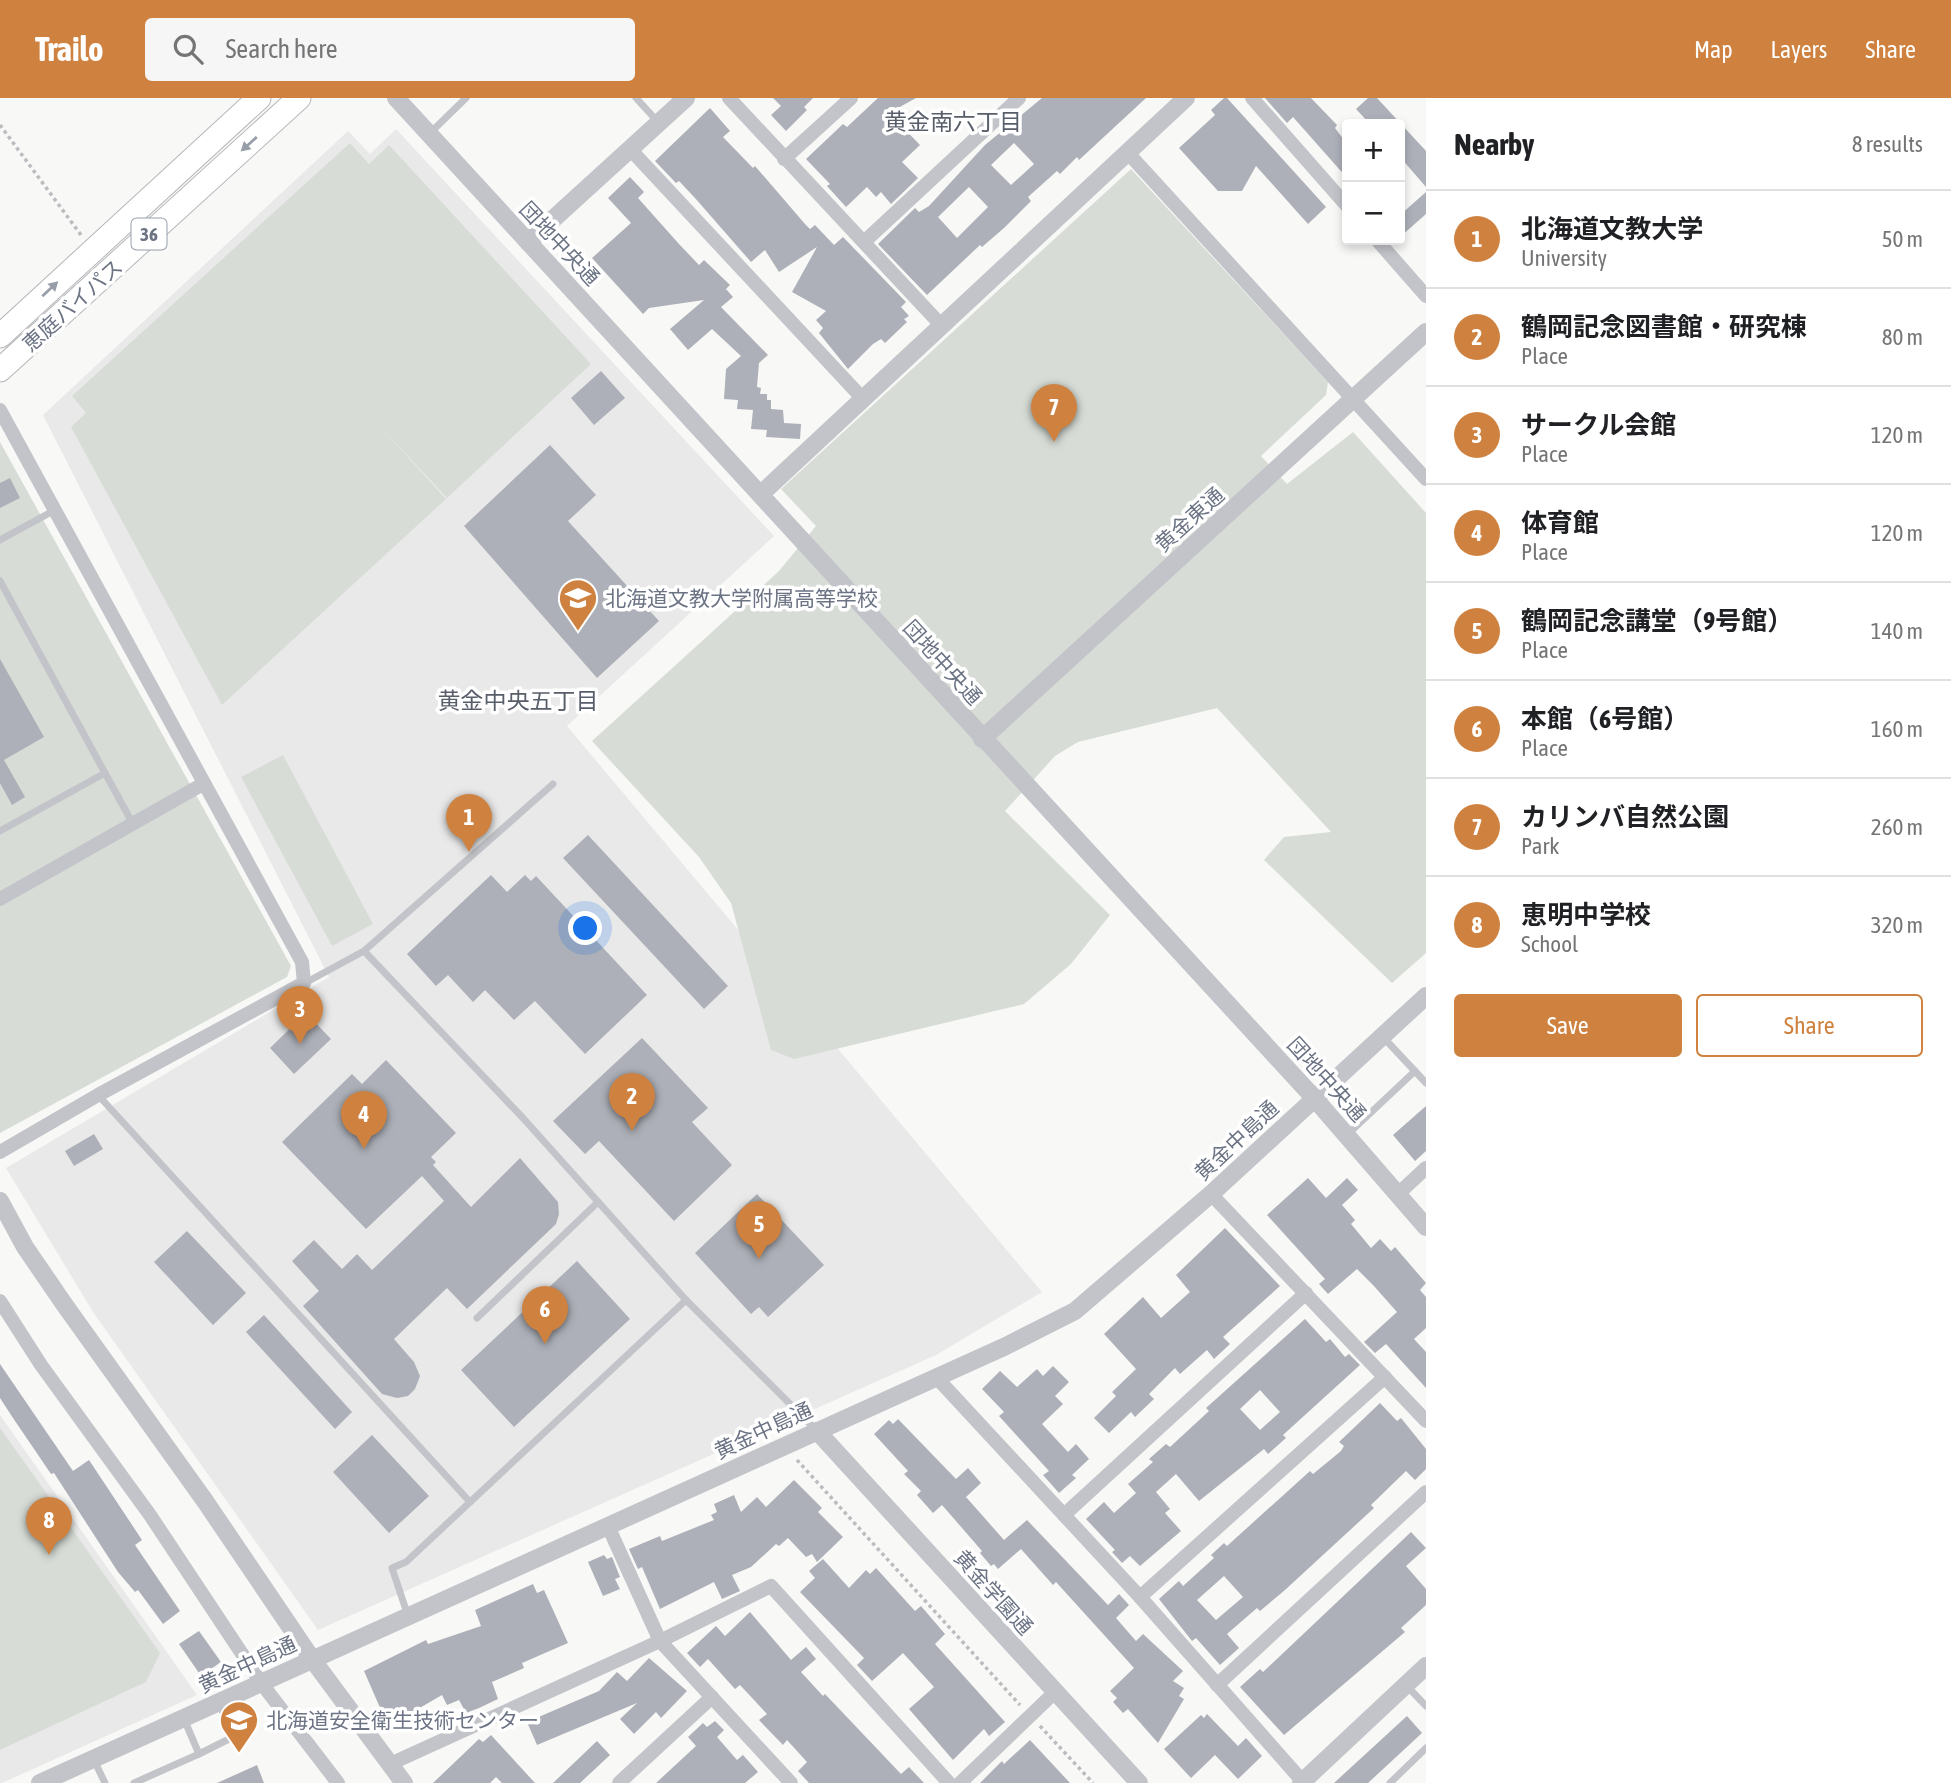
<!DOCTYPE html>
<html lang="en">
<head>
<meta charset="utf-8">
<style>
	body { margin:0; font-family:"Asap Condensed","Noto Sans JP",sans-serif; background:#f6f6f6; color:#202124 }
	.controls { position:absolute; right:21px; top:21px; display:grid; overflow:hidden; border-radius:7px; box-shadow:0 4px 10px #0003 }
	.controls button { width:63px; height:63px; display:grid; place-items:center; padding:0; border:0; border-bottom:2px solid #e0e0e0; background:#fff; color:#202124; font:35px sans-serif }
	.you { position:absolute; left:586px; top:831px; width:24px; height:24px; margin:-18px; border:5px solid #fff; border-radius:50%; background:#1a73e8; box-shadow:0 0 0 10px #1a73e833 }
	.badge { display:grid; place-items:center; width:46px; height:46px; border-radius:50%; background:#cf823f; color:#fff; font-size:23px; font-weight:700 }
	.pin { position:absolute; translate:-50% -58px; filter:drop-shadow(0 2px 4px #0008) }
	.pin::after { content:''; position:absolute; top:37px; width:24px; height:21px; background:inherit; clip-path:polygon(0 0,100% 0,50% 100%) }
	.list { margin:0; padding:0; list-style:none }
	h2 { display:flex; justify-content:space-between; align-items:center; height:91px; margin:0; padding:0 28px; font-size:30px }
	h2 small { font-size:23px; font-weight:400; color:#757577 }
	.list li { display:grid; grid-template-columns:46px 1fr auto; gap:21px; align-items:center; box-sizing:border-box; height:98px; padding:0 28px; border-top:2px solid #e0e0e0 }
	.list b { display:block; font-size:26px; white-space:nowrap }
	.list p { margin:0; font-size:23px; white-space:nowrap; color:#757577 }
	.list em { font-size:23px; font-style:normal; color:#757577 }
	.actions { display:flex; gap:14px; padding:21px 28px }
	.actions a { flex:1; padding:16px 0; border:2px solid #cf823f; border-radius:7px; text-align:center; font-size:24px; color:#cf823f }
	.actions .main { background:#cf823f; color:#fff }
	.icon { flex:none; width:38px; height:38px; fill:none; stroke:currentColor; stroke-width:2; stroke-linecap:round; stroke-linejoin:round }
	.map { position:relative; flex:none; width:1426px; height:1685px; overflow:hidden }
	header { display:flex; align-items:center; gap:42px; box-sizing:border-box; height:98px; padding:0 35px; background:#cf823f; color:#fff }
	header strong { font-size:33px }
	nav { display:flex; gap:38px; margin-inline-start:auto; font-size:24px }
	.search { width:490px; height:63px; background:#f6f6f6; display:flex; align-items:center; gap:18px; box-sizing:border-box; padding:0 24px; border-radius:7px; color:#757577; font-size:26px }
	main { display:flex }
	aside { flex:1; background:#fff }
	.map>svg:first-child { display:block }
	.built { fill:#e9e9e9 }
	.green { fill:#d7ddd6 }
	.building { fill:#adb0b8; fill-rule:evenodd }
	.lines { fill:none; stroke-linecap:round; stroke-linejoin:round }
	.trunk-casing { stroke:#b5b7bb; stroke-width:25 }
	.path { stroke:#babcbf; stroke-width:3.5; stroke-dasharray:3.5 3.5; stroke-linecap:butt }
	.service { stroke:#c2c4c9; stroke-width:7 }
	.minor { stroke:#c2c4c9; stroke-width:14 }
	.tertiary { stroke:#c2c4c9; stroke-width:18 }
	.trunk { stroke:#fff; stroke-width:23 }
	.oneway { fill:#979da9 }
	.labels { text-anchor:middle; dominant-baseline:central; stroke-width:7; stroke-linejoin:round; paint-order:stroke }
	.shield { fill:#fff; stroke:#979da9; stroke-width:2 }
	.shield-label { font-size:19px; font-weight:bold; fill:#6b7384 }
	.street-label { font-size:21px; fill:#6b7384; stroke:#fff }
	.poi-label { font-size:21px; fill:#6b7384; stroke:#fff; text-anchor:start }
	.neighbourhood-label { font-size:23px; fill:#585e6a; stroke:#fff }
</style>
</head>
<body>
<header>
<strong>Trailo</strong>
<div class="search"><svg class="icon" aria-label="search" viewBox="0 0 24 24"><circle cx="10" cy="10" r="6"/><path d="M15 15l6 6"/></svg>Search here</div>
<nav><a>Map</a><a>Layers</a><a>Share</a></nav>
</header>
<main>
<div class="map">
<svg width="1426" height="1685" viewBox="0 0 1426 1685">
	<rect width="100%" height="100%" fill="#f8f8f6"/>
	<g class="built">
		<polygon points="396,31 774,438 567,628 1042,1194 936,1257 318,1532 93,1214 6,1070 329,879 43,317 348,33 370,56"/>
		<polygon points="0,1317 197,1597 2,1685 0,1685"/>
	</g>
	<g class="green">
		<polygon points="350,45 369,66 389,47 591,266 447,400 375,323 446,401 222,607 71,329 86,315 72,298"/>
		<polygon points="1131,71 1328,284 1326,297 1261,358 1287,386 1353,334 1426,415 1426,855 1392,885 1264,762 1284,739 1331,734 1217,610 1078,644 1055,658 1005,713 1110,817 1071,866 1024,906 794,961 771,952 731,805 699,759 592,643 779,473 816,428 781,391"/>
		<polygon points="0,344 291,868 287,879 0,1035"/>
		<polygon points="283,657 373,826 332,848 241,679"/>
		<polygon points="0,1330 160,1555 146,1584 0,1652"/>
	</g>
	<g class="building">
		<polygon points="773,0 813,0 804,9 807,12 786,33 771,17 781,8"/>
		<polygon points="878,0 916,0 889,15 920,47 902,64 918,80 891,106 881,94 876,99 867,89 846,109 827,88 830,86 806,61 843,26 847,29"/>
		<path d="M1042 0H1146L1079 62 1077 59 1060 76 1057 73 1028 99 1031 103 1004 130 982 149 980 147 927 197 878 146 915 110 919 114 929 108 985 47ZM1014 45 1034 66 1011 87 991 67ZM969 89 988 109 957 140 938 119Z"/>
		<polygon points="1224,0 1227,0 1326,109 1308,126 1256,68 1242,93 1218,93 1179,50 1215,17 1211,12"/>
		<polygon points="1265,0 1311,0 1337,27 1335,30 1347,46 1347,80 1293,19 1287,25"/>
		<polygon points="1368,0 1377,0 1426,53 1426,89 1400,59 1400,26 1370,26 1356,11"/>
		<polygon points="710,10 730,33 723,39 753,70 755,68 805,126 810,131 815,127 834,147 843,139 906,204 901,209 909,218 904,221 907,224 885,245 881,241 873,246 848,271 819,235 823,230 816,222 826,213 792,194 817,149 779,174 765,152 751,164 695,100 679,83 676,85 655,63"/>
		<polygon points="630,79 644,94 638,100 679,146 699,167 704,162 730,187 726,191 733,199 721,209 768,257 759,265 757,289 761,290 760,296 767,296 767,302 771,302 771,311 783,312 784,325 801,326 800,341 766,339 767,332 751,331 753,312 737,311 738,302 724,301 726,271 741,258 712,231 688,252 670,231 704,202 649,210 643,216 592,160 631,125 608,100"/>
		<polygon points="1426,94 1426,116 1400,139 1400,117"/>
		<polygon points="601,273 625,300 594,327 571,300"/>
		<polygon points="550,347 596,397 568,423 659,523 597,580 464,428"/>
		<polygon points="10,380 20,400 0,410 0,385"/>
		<polygon points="0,561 44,639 4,662 25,699 12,707 0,685"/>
		<polygon points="588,737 728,888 704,911 563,760"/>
		<polygon points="491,777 507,794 525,777 531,783 536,778 647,897 585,956 535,903 514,922 485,892 473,904 448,877 436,888 407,856"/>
		<polygon points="306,915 331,941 294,976 270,950"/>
		<polygon points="642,940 708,1010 692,1024 732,1067 674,1123 599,1043 585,1056 553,1023"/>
		<polygon points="386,962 456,1035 431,1059 436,1064 433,1067 471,1109 520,1060 558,1104 559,1116 556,1126 467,1211 447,1190 394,1241 414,1264 420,1278 415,1291 408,1298 397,1300 382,1296 303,1208 319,1193 292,1163 314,1142 342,1171 357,1156 372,1172 444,1103 422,1078 366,1131 282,1044 352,976 362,986"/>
		<polygon points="1426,1008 1426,1053 1415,1063 1393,1037"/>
		<polygon points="94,1036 103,1051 74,1068 65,1053"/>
		<polygon points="1308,1080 1326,1100 1347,1080 1358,1092 1342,1107 1355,1122 1351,1126 1371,1150 1380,1141 1391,1153 1395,1149 1426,1185 1420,1192 1426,1199 1426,1230 1414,1241 1426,1254 1426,1290 1386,1246 1375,1255 1364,1244 1397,1214 1373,1187 1357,1171 1328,1196 1319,1186 1325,1181 1267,1117"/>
		<polygon points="757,1096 824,1167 768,1219 759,1209 751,1216 695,1155"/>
		<polygon points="1225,1130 1280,1188 1223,1239 1230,1246 1214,1261 1207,1252 1180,1276 1175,1270 1149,1296 1154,1301 1135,1319 1131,1314 1109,1335 1094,1320 1116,1298 1112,1294 1136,1271 1104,1236 1143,1199 1161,1220 1190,1194 1176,1177"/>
		<polygon points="187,1133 246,1195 213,1227 154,1164"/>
		<polygon points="577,1163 630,1221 514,1329 461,1272"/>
		<polygon points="264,1217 352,1314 335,1331 246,1234"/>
		<path d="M1305 1221 1326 1244 1330 1241 1345 1259 1349 1256 1360 1267 1283 1337 1286 1340 1268 1356 1264 1351 1199 1403 1176 1376 1156 1394 1170 1411 1165 1415 1181 1433 1140 1468 1130 1458 1122 1465 1112 1454 1115 1452 1086 1421 1104 1404 1114 1415 1136 1395 1128 1386 1153 1364 1149 1361 1166 1346 1170 1349 1209 1313 1206 1310ZM1260 1292 1280 1314 1260 1332 1240 1311Z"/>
		<polygon points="0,1266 73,1373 89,1362 142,1442 135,1447 180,1513 163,1526 138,1492 135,1494 118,1474 54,1375 51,1376 11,1317 0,1300"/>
		<polygon points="1053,1268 1069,1284 1055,1298 1063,1306 1042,1326 1068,1354 1076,1346 1089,1361 1072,1377 1076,1380 1059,1395 1043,1377 1049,1373 999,1318 1004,1314 982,1291 1000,1273 1017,1289 1037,1271 1043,1278"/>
		<path d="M1380 1305 1397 1323 1401 1320 1426 1351V1371L1415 1382 1406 1373 1371 1407 1374 1410 1285 1492 1260 1513 1257 1510 1227 1536 1239 1550 1220 1567 1196 1540 1192 1543 1159 1501 1179 1483 1183 1488 1214 1460 1211 1457 1224 1445 1227 1448 1310 1373 1313 1376 1341 1353 1344 1348 1339 1344ZM1224 1478 1243 1499 1216 1522 1197 1502Z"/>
		<polygon points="898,1321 956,1381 968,1370 981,1385 966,1399 1004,1442 1027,1422 1108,1507 1119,1496 1129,1507 1116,1520 1136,1543 1143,1536 1183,1573 1173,1583 1184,1590 1179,1598 1184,1601 1158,1645 1128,1611 1123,1615 1113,1604 1117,1600 1110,1593 1134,1570 1056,1484 1053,1487 1021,1451 998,1471 994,1466 991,1468 980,1455 982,1453 942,1407 933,1415 917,1397 921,1393 904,1376 908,1373 874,1336 889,1322 893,1326"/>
		<polygon points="372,1337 429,1398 389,1435 333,1374"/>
		<polygon points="794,1382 822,1410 818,1414 843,1439 817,1464 812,1456 806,1459 788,1440 779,1448 776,1446 751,1469 732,1477 740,1493 722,1501 714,1484 660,1511 642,1469 638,1471 629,1451 660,1438 662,1443 714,1422 711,1417 717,1414 714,1406 734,1397 741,1414 757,1399 766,1409"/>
		<polygon points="1411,1434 1426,1450 1406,1468 1426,1491 1426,1507 1401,1530 1405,1534 1284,1637 1240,1589 1260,1571 1263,1574"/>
		<polygon points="604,1457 607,1461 612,1459 620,1479 615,1481 620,1491 603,1498 588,1464"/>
		<polygon points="823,1461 849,1490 866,1472 870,1476 876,1470 915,1513 921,1508 945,1536 935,1546 1005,1624 989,1638 984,1631 953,1662 909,1611 934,1589 903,1555 872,1583 857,1567 864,1560 800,1494 815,1480 809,1473"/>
		<polygon points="533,1486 537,1495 544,1492 568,1545 522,1565 524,1570 492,1584 498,1601 479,1610 466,1615 459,1602 447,1607 442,1597 404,1619 400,1612 385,1621 364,1573 426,1542 428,1546 481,1528 475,1512"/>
		<polygon points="750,1514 791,1562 806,1549 816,1561 801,1574 823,1598 825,1596 901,1676 909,1669 924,1685 809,1685 798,1673 807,1664 787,1642 783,1647 759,1622 767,1616 740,1587 735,1591 708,1561 700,1569 687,1555 716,1528 725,1538"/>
		<polygon points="199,1533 221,1564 201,1578 179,1546"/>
		<polygon points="649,1560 687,1593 661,1620 656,1614 634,1636 620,1621 637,1605 537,1647 527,1624 599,1593 617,1574 627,1583"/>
		<polygon points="1207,1616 1238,1648 1246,1640 1262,1658 1238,1681 1215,1657 1191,1680 1164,1651 1201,1617 1204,1620"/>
		<polygon points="1407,1618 1422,1635 1368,1685 1334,1685"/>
		<polygon points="715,1623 724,1632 717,1639 737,1662 743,1657 758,1674 745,1685 656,1685 696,1648 688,1639 703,1625 707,1629"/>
		<polygon points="491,1637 535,1685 502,1685 496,1679 490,1685 433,1685 479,1641 483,1644"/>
		<polygon points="1030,1642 1070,1685 980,1685 1002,1663 1004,1666"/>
		<polygon points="597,1643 610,1657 580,1685 553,1685"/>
		<polygon points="257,1667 264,1685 217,1685"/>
	</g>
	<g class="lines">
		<g class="trunk-casing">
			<g id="trunk">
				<polyline points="0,238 259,0"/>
				<polyline points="0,272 299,0"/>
			</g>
		</g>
		<g class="path">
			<polyline points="0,27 81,137"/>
			<polyline points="797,1362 1020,1607"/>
			<polyline points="1040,1628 1093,1685"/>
		</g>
		<g class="service">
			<polyline points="636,0 658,24"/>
			<polyline points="429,36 466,0"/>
			<polyline points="0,442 55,412"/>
			<polyline points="0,483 105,675"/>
			<polyline points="0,733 105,675 133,726"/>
			<polyline points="364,853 553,686"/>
			<polyline points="305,885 364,853 523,1020 686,1202 817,1333"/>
			<polyline points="1383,939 1426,985"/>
			<polyline points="98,997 470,1404"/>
			<polyline points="1347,1037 1415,973"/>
			<polyline points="477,1220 598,1104"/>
			<polyline points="408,1518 392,1470 406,1464 686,1202"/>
			<polyline points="1407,1588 1426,1608"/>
			<polyline points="199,1656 233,1639 219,1605"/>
			<polyline points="94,1662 105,1685"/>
			<polyline points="134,1685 199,1656 184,1621"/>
			<polyline points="1390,1685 1426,1650"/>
		</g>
		<g class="minor">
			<polyline points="729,0 941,227"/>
			<polyline points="1252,0 1347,108"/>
			<polyline points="630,51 864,302"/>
			<polyline points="1128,55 1426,381"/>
			<polyline points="784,61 851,0"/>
			<polyline points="1377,142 1426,198"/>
			<polyline points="864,144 1019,0"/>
			<polyline points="0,312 302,864 304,885 98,997 0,1054"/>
			<polyline points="0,801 203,686"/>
			<polyline points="1211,1096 1426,1323"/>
			<polyline points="1398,1096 1426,1070"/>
			<polyline points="0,1203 41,1267 150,1417 262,1586 338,1685"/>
			<polyline points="936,1279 1140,1499 1304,1685"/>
			<polyline points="1064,1417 1306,1195"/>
			<polyline points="608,1428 660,1543 791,1685"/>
			<polyline points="1140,1499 1385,1279"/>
			<polyline points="1217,1587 1426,1394"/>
			<polyline points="390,1666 660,1543 771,1488 949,1685"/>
			<polyline points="619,1685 712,1599"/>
			<polyline points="960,1685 1055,1594"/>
		</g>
		<g class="tertiary">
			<polyline points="396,0 1315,1001 1426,1129"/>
			<polyline points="528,144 686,0"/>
			<polyline points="761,396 1186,0"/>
			<polyline points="982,641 1426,234"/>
			<polyline points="0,1103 25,1149 64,1206 205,1403 312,1561 404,1685"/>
			<polyline points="817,1333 1139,1685"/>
			<polyline points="40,1685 1006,1248 1075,1213 1211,1096 1426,898"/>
			<polyline points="1301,1685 1426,1568"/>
		</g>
		<use href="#trunk" class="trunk"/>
	</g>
	<defs><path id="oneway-solid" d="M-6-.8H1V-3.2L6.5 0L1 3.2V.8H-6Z" transform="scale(1.75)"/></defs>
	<g class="oneway">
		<use href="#oneway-solid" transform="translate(249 46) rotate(138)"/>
		<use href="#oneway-solid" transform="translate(50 191) rotate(-43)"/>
	</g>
	<defs>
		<g id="school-pin" transform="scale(2.0125)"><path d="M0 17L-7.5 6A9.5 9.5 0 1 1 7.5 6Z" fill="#cf823f" stroke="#fff"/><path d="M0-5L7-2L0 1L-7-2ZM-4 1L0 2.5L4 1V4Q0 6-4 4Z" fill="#fff"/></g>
	</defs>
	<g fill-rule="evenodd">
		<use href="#school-pin" x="578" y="500"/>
		<use href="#school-pin" x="239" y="1622"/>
	</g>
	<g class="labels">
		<rect class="shield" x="131.5" y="120.5" width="35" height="31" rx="5"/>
		<g class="shield-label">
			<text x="149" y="136">36</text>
		</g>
		<g class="street-label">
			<text transform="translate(560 145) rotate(47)">団地中央通</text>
			<text transform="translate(72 207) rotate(-42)">恵庭バイパス</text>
			<text transform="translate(1189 421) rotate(-42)">黄金東通</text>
			<text transform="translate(943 564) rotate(48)">団地中央通</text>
			<text transform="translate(1327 981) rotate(48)">団地中央通</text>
			<text transform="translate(1236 1042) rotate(-43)">黄金中島通</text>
			<text transform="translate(763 1332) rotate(-25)">黄金中島通</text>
			<text transform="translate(994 1494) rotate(48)">黄金学園通</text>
			<text transform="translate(247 1566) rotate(-25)">黄金中島通</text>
		</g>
		<g class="poi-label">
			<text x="605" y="500">北海道文教大学附属高等学校</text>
			<text x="266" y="1622">北海道安全衛生技術センター</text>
		</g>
		<g class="neighbourhood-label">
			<text x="953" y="24">黄金南六丁目</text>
			<text x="518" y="603">黄金中央五丁目</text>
		</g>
	</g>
</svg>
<div class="controls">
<button>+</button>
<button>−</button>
</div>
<div class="you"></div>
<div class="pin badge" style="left:469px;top:754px">1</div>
<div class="pin badge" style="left:632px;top:1033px">2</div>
<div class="pin badge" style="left:300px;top:946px">3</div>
<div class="pin badge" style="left:364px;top:1051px">4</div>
<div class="pin badge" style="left:759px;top:1161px">5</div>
<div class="pin badge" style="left:545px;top:1246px">6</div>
<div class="pin badge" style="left:1054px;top:344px">7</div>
<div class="pin badge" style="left:49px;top:1457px">8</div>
</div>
<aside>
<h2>Nearby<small>8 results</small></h2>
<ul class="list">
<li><span class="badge">1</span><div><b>北海道文教大学</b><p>University</p></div><em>50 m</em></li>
<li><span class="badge">2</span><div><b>鶴岡記念図書館・研究棟</b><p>Place</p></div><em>80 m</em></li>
<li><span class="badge">3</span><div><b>サークル会館</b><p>Place</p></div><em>120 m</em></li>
<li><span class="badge">4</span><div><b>体育館</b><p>Place</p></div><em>120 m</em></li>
<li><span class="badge">5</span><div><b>鶴岡記念講堂（9号館）</b><p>Place</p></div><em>140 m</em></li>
<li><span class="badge">6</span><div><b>本館（6号館）</b><p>Place</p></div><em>160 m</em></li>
<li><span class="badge">7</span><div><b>カリンバ自然公園</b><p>Park</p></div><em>260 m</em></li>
<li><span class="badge">8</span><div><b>恵明中学校</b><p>School</p></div><em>320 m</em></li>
</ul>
<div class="actions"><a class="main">Save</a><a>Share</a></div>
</aside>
</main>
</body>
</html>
